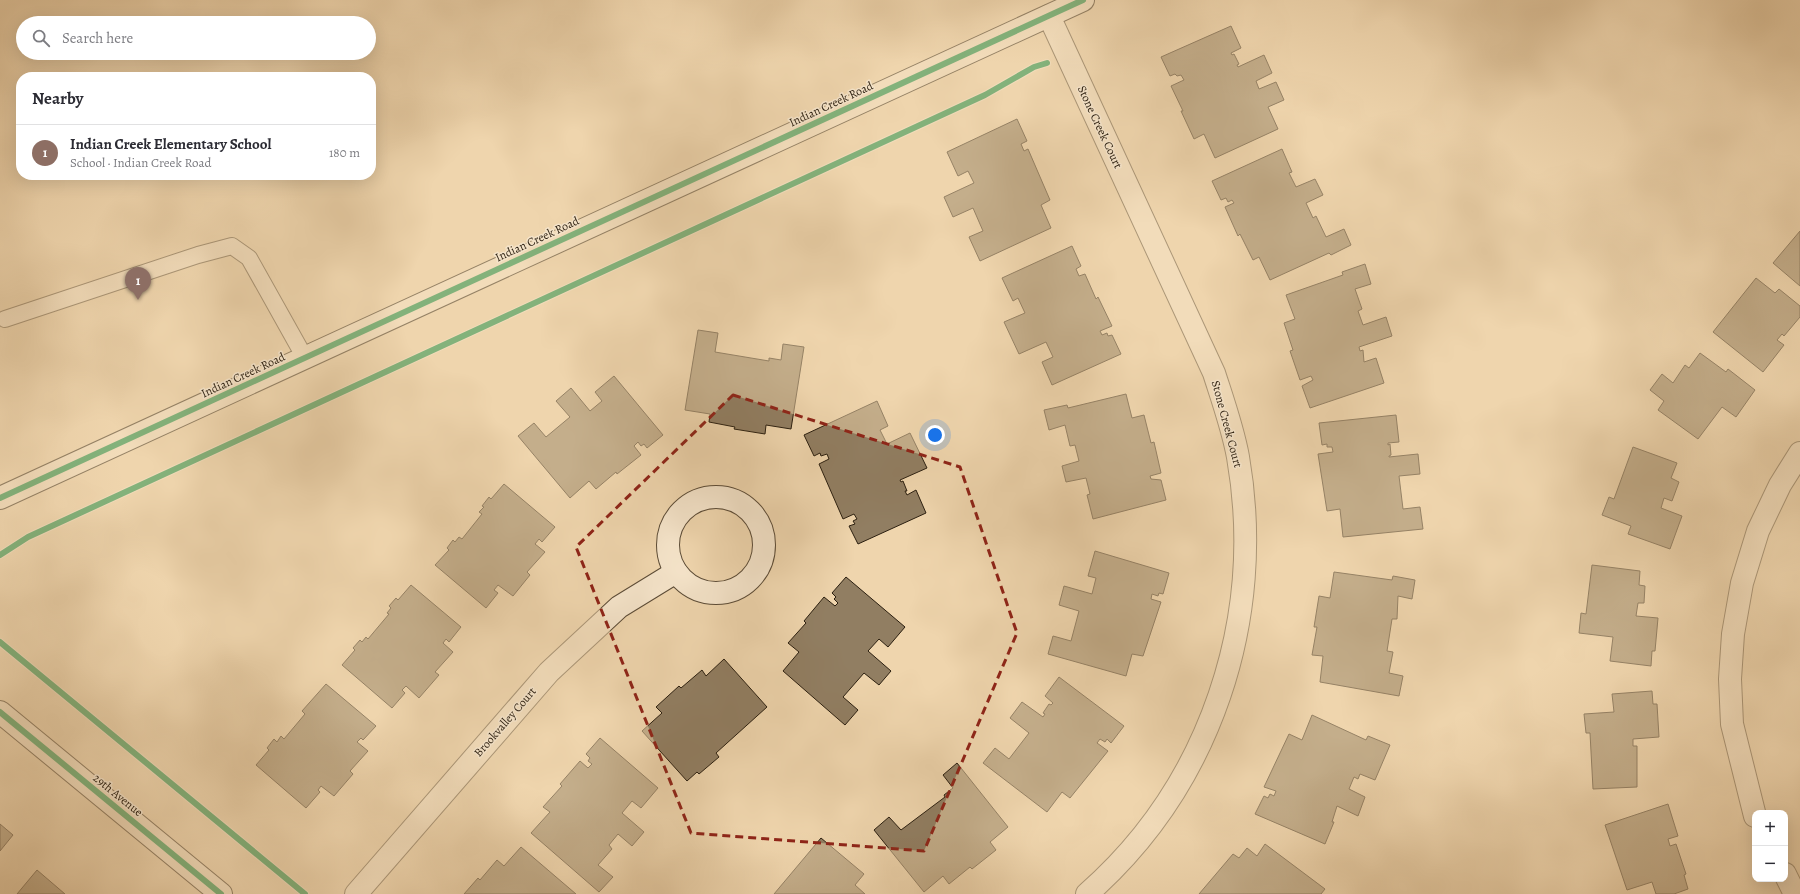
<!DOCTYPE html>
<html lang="en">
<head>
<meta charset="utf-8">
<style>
	body { margin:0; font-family:Alegreya,serif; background:#f2f2f3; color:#2b2b33 }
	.controls { position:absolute; right:12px; bottom:12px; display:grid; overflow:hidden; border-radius:8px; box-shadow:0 4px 16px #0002 }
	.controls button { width:36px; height:36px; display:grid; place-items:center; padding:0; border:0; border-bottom:1px solid #e1e1e2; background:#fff; color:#2b2b33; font:20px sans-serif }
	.you { position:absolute; left:935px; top:435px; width:14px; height:14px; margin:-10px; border:3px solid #fff; border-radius:50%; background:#1a73e8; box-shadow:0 0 0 6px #1a73e833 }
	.badge { display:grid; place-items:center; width:26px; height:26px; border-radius:50%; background:#8f2418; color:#fff; font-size:13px; font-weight:700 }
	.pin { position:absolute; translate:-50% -33px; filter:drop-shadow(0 1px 2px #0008) }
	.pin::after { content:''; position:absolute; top:21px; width:14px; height:12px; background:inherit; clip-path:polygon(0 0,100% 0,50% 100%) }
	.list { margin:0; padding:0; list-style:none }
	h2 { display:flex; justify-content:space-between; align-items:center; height:52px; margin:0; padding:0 16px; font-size:17px }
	h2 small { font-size:13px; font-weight:400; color:#7c7c81 }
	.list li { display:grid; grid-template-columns:26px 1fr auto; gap:12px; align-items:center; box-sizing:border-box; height:56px; padding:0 16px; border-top:1px solid #e1e1e2 }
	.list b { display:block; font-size:15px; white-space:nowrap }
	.list p { margin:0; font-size:13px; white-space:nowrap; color:#7c7c81 }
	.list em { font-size:13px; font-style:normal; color:#7c7c81 }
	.icon { flex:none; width:22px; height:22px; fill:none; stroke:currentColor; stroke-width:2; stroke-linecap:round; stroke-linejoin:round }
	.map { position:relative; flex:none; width:1800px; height:894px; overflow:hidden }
	.search { position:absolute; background:#fff; box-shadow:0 4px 16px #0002; left:16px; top:16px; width:360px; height:44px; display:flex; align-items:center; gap:10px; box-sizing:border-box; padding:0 14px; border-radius:22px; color:#7c7c81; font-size:15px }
	.panel { position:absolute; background:#fff; box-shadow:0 4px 16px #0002; left:16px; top:72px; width:360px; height:108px; border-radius:16px }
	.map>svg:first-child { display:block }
	.building { fill:#917e62; stroke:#2b1f10 }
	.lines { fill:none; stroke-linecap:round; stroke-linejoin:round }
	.lane-casing { stroke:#5c4c37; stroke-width:18 }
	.street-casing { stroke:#5c4c37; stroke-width:24 }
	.secondary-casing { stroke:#2b1f10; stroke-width:24 }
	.lane { stroke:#f5e4ca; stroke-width:16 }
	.street { stroke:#f5e4ca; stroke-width:22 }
	.secondary { stroke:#f5e4ca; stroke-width:22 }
	.cycleway-casing { stroke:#f5e4ca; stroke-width:8 }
	.cycleway { stroke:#00873e; stroke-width:6 }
	.marked { fill:none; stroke:#8f2418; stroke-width:3; stroke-dasharray:8 5; stroke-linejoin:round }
	.labels { text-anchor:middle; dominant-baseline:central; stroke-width:3; stroke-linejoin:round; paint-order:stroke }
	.street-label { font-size:12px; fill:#2b1f10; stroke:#f5e4ca }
</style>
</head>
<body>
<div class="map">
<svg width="1800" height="894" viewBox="0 0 1800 894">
	<rect width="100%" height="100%" fill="#efd5ad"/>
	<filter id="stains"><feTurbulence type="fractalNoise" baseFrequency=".005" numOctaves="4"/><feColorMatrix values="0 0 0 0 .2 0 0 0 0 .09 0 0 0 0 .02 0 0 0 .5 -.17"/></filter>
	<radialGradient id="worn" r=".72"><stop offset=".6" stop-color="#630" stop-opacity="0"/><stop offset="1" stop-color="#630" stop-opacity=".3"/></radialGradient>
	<g class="building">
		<polygon points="1231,26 1241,48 1231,53 1232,55 1234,54 1239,64 1237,65 1238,67 1264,55 1272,73 1256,81 1259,89 1276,82 1284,100 1268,107 1278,129 1215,158 1204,134 1194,139 1181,111 1183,111 1171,86 1184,80 1181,75 1177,76 1175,74 1170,76 1161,57"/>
		<polygon points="1017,119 1027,141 1021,144 1024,151 1028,149 1050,200 1041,205 1051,228 980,261 969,237 983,231 973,208 953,217 944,197 974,183 968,171 958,176 947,152"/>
		<polygon points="1282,149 1292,172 1289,173 1296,187 1315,179 1323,195 1306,203 1313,218 1316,216 1326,237 1344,229 1351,245 1331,255 1329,253 1270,280 1259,257 1253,260 1240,234 1238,236 1225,207 1234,203 1232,200 1228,202 1226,198 1221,200 1212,181"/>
		<polygon points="1800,231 1800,286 1773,263"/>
		<polygon points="1072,246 1081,266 1076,269 1079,276 1085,274 1096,299 1098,297 1112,326 1100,331 1102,335 1107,333 1108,336 1112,335 1121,354 1052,385 1042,362 1053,357 1046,342 1019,354 1004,322 1025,313 1018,298 1013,301 1002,278"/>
		<polygon points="1365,264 1371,284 1355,289 1362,309 1358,311 1363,325 1386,317 1392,336 1359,347 1360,351 1363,350 1364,362 1376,358 1384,383 1310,408 1302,386 1313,380 1311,376 1300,380 1290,351 1293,350 1284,323 1295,319 1286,295 1343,275 1342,272"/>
		<polygon points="1756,278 1775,293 1779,289 1800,306 1800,317 1784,336 1782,334 1777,340 1784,345 1763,372 1713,332"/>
		<polygon points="698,330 718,333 715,352 769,361 769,358 781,360 783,344 804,347 791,429 766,425 765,434 734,429 735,427 709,422 710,414 685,410"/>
		<polygon points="1700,353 1726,372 1728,369 1755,390 1736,417 1722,407 1698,439 1658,410 1664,401 1650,390 1662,374 1673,383 1685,365 1689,368"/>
		<polygon points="614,376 663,435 647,448 644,444 641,446 638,442 634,446 641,455 617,474 616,472 596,489 589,481 570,498 518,436 534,423 546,437 570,417 556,401 571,388 590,411 602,401 595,392"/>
		<polygon points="1126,394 1132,418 1144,415 1151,443 1154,442 1161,473 1150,476 1151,479 1161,480 1166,500 1093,519 1087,495 1090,494 1086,478 1066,482 1062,466 1079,461 1075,445 1070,446 1065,425 1049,430 1044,410 1067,405 1068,408"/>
		<polygon points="877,401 888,426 880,430 887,444 910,433 927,468 900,480 901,482 903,481 907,491 905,491 907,495 916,490 926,513 858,544 849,526 855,524 853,521 857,519 854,514 843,519 819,464 829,459 827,454 821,456 820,453 814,456 804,435"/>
		<polygon points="1396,415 1399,442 1388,443 1388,445 1390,444 1391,455 1389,456 1389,457 1418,454 1420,474 1399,476 1403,509 1420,507 1423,529 1343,537 1340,509 1327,511 1318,454 1333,452 1332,447 1327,447 1327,444 1322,445 1319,423"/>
		<polygon points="1633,447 1677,463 1671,478 1679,482 1672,501 1664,498 1661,508 1682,516 1670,549 1628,534 1631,526 1602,515 1609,497 1614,499"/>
		<polygon points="504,484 555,527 542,542 539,539 535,544 545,552 527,572 530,575 513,596 498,585 494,590 498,593 486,608 435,565 449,550 447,548 453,540 455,542 459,537 462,539 482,514 479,512 484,507 482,506 489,497 491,499"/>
		<polygon points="1095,551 1169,573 1163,594 1159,593 1158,596 1152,594 1151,599 1161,602 1143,656 1132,654 1126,676 1048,654 1053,636 1071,641 1079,611 1059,605 1064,586 1092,594 1096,578 1088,576"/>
		<polygon points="1592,565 1640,571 1639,585 1645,586 1644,603 1638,603 1636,616 1658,618 1655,651 1652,651 1651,666 1610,661 1613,637 1579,633 1581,613 1586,614"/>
		<polygon points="1334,572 1392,580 1393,576 1415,580 1412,599 1398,596 1397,619 1392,619 1387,651 1393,652 1389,673 1403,676 1399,696 1320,682 1323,656 1312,655 1317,627 1314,627 1319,596 1330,598"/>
		<polygon points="846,577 905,627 888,647 879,639 868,651 891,671 879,685 864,673 843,697 858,710 845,725 783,671 799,652 788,643 806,623 804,621 824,597 835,606 838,603 834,599 836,597 832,593"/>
		<polygon points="411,585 461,627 449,642 446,639 443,643 453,652 435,672 439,675 419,698 406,686 402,690 405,693 392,708 342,665 355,650 353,648 360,640 362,642 366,637 368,639 389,614 387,613 391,608 389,606 396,598 398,600"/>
		<polygon points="724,659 767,707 716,753 719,757 699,774 697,772 687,781 642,731 662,713 656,707 679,686 681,688 702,670 706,676"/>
		<polygon points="1059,677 1124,726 1111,743 1107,739 1105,742 1100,739 1097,743 1108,751 1070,798 1062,792 1047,812 983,763 995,748 1009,759 1029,733 1010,718 1022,702 1043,717 1045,714 1043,713 1049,704 1051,705 1053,703 1045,696"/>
		<polygon points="326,684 376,726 363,740 361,738 357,742 368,751 350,771 353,774 334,796 321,786 318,790 320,792 306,808 256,765 269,750 267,748 274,739 277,742 281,736 284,739 305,714 302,711"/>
		<polygon points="1652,691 1653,704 1657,704 1659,737 1633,739 1633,746 1637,746 1637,787 1593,789 1590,733 1586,733 1584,714 1614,712 1612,694"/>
		<polygon points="1312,715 1366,740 1368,736 1390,745 1375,780 1360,774 1358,779 1354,777 1349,789 1365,797 1358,816 1337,806 1332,822 1334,822 1325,844 1255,814 1264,796 1268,798 1270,794 1274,796 1276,791 1264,787 1289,734 1302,740"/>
		<polygon points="600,738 658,788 641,808 632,801 622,813 644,832 632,846 618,834 609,845 612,849 598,865 613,877 599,892 531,833 550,812 543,807 562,786 560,784 580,761 588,768 592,764 588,761 590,758 586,754"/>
		<polygon points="957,763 1008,827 990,842 996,850 972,869 970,867 949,884 943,876 924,892 874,830 889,817 901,830 945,797 944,795 953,788 943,775"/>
		<polygon points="1668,804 1678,836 1668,839 1670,846 1676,844 1686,874 1684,875 1688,889 1674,894 1656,894 1652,882 1627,890 1605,825"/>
		<polygon points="0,824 13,835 0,851"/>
		<polygon points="821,838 864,874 855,885 865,894 774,894"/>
		<polygon points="1265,844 1325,889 1321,894 1199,894 1233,854 1239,858 1247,848 1257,856"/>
		<polygon points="521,847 576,894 464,894 478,878 480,880 497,860 504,866"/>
		<polygon points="37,870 65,894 17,894"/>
	</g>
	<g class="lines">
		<g class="lane-casing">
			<polyline id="lane" points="5,319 198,255 232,246 249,258 305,358"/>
		</g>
		<g class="street-casing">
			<g id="street">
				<path d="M1049 16 1214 373C1223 401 1233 429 1238 457 1266 619 1211 785 1087 894"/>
				<circle cx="716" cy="545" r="48"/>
				<polyline points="1755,816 1732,724 1730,679 1733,634 1742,583 1758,531 1780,485 1800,453"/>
				<polyline points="1785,874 1795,894"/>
				<polyline points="356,894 549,672 619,607 676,572"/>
			</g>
		</g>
		<g class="secondary-casing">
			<g id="secondary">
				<polyline points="0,498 1083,0"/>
				<polyline points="0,712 221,894"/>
			</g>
		</g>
		<use href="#lane" class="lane"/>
		<use href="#street" class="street"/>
		<use href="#secondary" class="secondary"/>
		<g class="cycleway-casing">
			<g id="cycleway">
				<polyline points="0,498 1083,0"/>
				<polyline points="0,555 28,537 985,95 1034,67 1047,63"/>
				<polyline points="0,642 305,894"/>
				<polyline points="0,712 221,894"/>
			</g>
		</g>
		<use href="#cycleway" class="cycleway"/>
	</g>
	<path d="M0 0H1800V894H0ZM733 395 960 467 1017 633 924 851 691 833 576 547Z" fill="#efd5ad" fill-opacity=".55" fill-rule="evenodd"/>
	<path class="marked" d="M733 395 960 467 1017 633 924 851 691 833 576 547Z"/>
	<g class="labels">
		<g class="street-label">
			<text transform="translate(831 104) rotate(-25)">Indian Creek Road</text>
			<text transform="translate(1100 127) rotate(65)">Stone Creek Court</text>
			<text transform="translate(537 239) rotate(-25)">Indian Creek Road</text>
			<text transform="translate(243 375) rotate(-25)">Indian Creek Road</text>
			<text transform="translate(1227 424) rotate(75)">Stone Creek Court</text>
			<text transform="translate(505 722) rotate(-49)">Brookvalley Court</text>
			<text transform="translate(118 795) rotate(39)">29th Avenue</text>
		</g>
	</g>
	<rect width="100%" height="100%" filter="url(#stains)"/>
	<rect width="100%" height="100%" fill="url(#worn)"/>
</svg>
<div class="controls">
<button>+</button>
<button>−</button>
</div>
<div class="you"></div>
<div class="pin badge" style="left:138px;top:300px;background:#8d6e63">1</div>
<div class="search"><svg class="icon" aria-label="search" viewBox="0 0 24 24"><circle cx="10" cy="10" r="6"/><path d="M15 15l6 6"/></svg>Search here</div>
<section class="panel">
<h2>Nearby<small></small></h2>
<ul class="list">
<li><span class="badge" style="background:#8d6e63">1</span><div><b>Indian Creek Elementary School</b><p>School · Indian Creek Road</p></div><em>180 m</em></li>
</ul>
</section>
</div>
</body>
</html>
